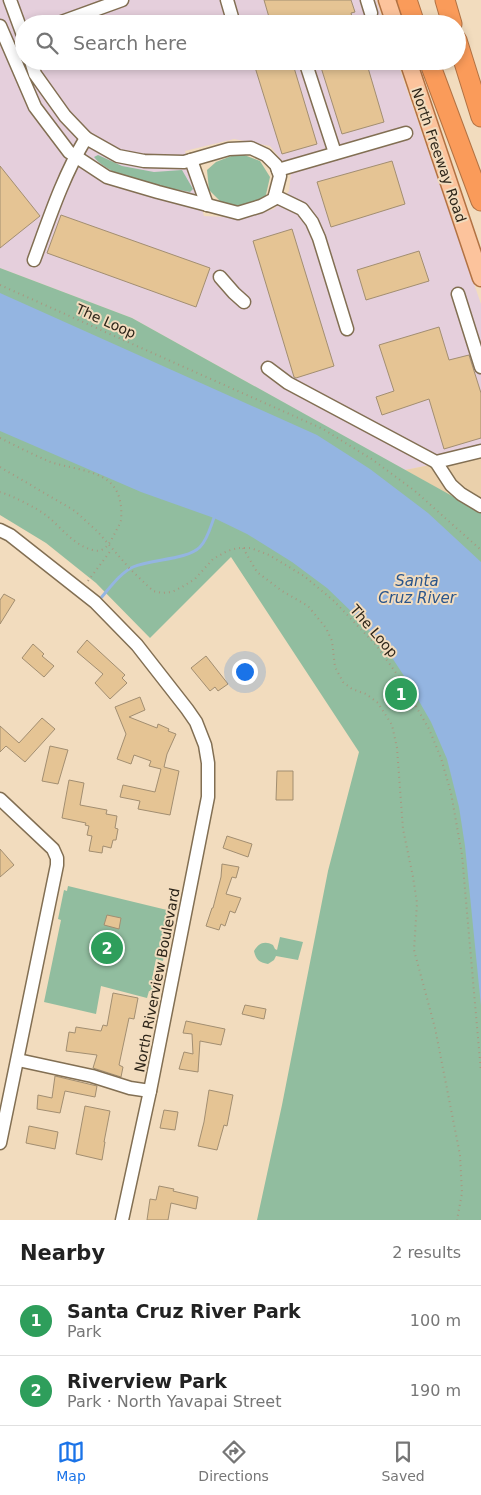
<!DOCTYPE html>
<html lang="en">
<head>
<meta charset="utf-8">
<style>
	body { margin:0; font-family:"DejaVu Sans",sans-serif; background:#f2f2f2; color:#222 }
	.you { position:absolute; left:244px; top:671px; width:18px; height:18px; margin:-12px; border:4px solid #fff; border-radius:50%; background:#1a73e8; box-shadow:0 0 0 8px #1a73e833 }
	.badge { display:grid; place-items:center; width:32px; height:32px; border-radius:50%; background:#1a73e8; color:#fff; font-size:16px; font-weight:700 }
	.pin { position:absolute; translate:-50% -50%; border:2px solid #fff; box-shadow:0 1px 5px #0006 }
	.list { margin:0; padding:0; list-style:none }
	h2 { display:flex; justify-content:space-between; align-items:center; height:65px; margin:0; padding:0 20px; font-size:21px }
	h2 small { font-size:16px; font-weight:400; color:#767676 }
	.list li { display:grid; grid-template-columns:32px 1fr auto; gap:15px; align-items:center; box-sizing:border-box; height:70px; padding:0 20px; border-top:1px solid #e0e0e0 }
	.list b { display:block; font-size:19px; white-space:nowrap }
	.list p { margin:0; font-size:16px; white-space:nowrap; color:#767676 }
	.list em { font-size:16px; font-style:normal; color:#767676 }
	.icon { flex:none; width:28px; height:28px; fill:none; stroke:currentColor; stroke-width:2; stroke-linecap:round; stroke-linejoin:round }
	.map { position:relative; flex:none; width:481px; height:1220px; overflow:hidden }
	.search { position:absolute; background:#fff; box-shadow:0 2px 8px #0003; left:15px; right:15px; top:15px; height:55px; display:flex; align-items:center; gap:12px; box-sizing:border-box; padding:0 18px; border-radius:28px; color:#767676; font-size:19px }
	.sheet { height:205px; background:#fff }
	nav { display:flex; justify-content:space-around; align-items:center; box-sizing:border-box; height:70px; border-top:1px solid #e0e0e0; background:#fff; font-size:14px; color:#767676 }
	nav a { display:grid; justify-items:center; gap:2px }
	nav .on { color:#1a73e8 }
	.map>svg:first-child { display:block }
	.commercial { fill:#e5cfdc; fill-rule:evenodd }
	.built { fill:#ead0ab }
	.green { fill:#91bd9f }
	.water { fill:#94b5e1 }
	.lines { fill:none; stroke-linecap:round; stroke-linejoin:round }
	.stream { stroke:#94b5e1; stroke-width:3 }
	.building { fill:#e5c494; stroke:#a28e71 }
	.minor-casing { stroke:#826f53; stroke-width:15 }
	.major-casing { stroke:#b27243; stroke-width:19 }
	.highway-casing { stroke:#b27243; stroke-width:21 }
	.path { stroke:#a89780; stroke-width:2; stroke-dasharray:1 4; stroke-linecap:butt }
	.minor { stroke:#fff; stroke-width:12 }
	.major { stroke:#fcc39c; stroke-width:16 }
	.highway { stroke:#fa9b5a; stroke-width:19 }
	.labels { text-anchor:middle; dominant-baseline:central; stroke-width:4; stroke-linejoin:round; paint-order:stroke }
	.street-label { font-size:14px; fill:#2d2519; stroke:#f2dcbe }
	.water-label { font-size:15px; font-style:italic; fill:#2a558b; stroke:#f2dcbe }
</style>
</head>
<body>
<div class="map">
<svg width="481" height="1220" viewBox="0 0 481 1220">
	<rect width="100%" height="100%" fill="#f2dcbe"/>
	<path class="commercial" d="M0 0H376L384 24H24V61H397L481 304V455L405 470 132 318 0 268ZM234 139 270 146 291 172 289 191 274 209 243 218 204 216 185 151Z"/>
	<polygon class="built" points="481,455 481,512 405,470"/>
	<g class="green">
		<polygon points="239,153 260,161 270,177 265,199 241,206 224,205 209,190 207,170 216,162"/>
		<path d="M98 155 122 166 154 172 182 170 193 189 190 192C165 187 109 178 94 157Z"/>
		<polygon points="0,268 132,318 481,512 481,1220 257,1220 282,1105 328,871 359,752 231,557 150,638 96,583 46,543 0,515"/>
		<polygon points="68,886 167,910 166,914 171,916 163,961 156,959 152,979 159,981 157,992 149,991 147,998 101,986 96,1014 44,1002 61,920 58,919 64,890 67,891"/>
		<path d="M280 937 303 942 298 960 276 956 274 960 268 964C259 962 256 960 254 951 258 944 264 940 273 945L275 949 277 950Z"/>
	</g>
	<polygon class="water" points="0,293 317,435 370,469 428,513 481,562 481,1006 465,846 459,807 447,759 431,722 408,682 387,650 357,617 327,588 292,562 247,534 214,518 141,492 0,431"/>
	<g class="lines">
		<path class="stream" d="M100 599C109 589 120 573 133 567 151 559 187 560 200 547 208 539 211 525 215 515"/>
	</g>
	<g class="building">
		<polygon points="264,0 351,0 355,12 351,13 354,24 271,24"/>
		<polygon points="262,61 292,61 317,144 282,154 254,64"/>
		<polygon points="319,61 366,61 384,122 342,134"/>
		<polygon points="392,161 405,204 331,227 317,182"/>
		<polygon points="0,166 40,216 0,248"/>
		<polygon points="61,215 210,268 196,307 47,253"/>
		<polygon points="292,229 334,366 296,378 294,377 253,241"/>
		<polygon points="419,251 429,281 366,300 357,270"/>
		<polygon points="439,327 449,360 469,355 481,393 481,438 444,449 429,399 382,415 376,397 394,391 379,345"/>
		<polygon points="4,594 15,600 0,624 0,600"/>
		<polygon points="87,640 125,675 122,678 127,683 110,699 95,683 103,674 77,652"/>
		<polygon points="33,644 44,654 42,656 54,666 44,677 22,658"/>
		<polygon points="206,656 228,684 218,691 215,687 210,691 191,668"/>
		<polygon points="140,697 145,710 129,717 157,728 158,724 169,729 168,731 176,734 167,754 164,767 179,771 170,815 138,809 140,801 120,797 123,785 155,792 161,769 149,766 151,761 134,755 131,764 117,759 126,734 115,707"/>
		<polygon points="42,718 55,729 25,762 6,746 0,752 0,726 19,743"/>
		<polygon points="50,746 68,750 58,784 42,781"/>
		<polygon points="277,771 293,771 293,800 276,800"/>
		<polygon points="69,780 84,783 80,805 107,810 106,814 117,816 115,828 118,829 116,840 113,840 111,848 103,846 102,853 89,851 92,836 87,835 89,826 85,825 86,823 62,818"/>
		<polygon points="227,836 252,844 248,857 223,848"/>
		<polygon points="0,849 14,865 0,877"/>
		<polygon points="222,864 239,867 236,878 232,877 226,894 241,898 235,913 230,911 225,926 221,924 219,930 206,926 212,908 213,908 221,877"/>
		<polygon points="107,915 121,918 119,929 104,925"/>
		<polygon points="113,993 138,998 134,1019 129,1018 119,1065 123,1067 121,1077 93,1068 97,1055 66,1051 69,1032 75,1033 76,1027 101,1031 103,1025 107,1026"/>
		<polygon points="245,1005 266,1009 264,1019 242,1014"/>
		<polygon points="186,1021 225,1029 221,1045 200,1041 198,1072 179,1069 184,1052 193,1054 192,1034 183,1033"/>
		<polygon points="55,1076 97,1086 95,1097 65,1091 60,1113 37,1109 38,1095 52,1098"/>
		<polygon points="209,1090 233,1095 227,1126 224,1125 217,1150 198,1146 204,1122"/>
		<polygon points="85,1106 110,1111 104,1142 105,1142 102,1160 76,1154"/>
		<polygon points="164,1110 178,1112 175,1130 160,1128"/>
		<polygon points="29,1126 58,1132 55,1149 26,1143"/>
		<polygon points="159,1186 174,1189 173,1191 198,1197 196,1209 171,1203 168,1220 147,1220 150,1199 156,1200"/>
	</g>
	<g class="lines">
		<g class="minor-casing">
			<g id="minor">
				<polyline points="10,0 24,38"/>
				<polyline points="227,0 234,24"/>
				<polyline points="367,0 371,13"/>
				<polyline points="56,24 122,0"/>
				<polyline points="0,26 35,107 69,152 107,177 158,192 238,213 261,206 274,199 280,176 276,165 266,155 251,148 229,149 184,162 144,161 118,156 86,138 65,116 35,74 31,61"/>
				<polyline points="305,61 335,153"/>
				<polyline points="191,160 207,205"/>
				<polyline points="278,170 406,133"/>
				<polyline points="275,196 302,209 312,222 319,238 347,329"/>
				<path d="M34 260C49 219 63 176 86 138"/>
				<polyline points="220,277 234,293 244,302"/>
				<polyline points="458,294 481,367"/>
				<polyline points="268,368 288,383 436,462 481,451"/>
				<polyline points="436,462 451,485 461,494 481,506"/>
				<polyline points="0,530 10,535 95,602 137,645 187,709 196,722 205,745 208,763 208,797 150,1091 122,1220"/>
				<polyline points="0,799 53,849 57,858 57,865 0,1143"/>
				<polyline points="18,1060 92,1076 130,1088 150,1091"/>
			</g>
		</g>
		<g class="major-casing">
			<g id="major">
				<polyline points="387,0 395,24"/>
				<polyline points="408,61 481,278"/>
			</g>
		</g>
		<g class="highway-casing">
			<g id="highway">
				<polyline points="407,0 415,24"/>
				<polyline points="445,0 452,24"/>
				<polyline points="457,40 481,117"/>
				<polyline points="429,61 481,201"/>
			</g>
		</g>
		<g class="path">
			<polyline points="0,285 323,429 373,460 415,491 481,550"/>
			<path d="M0 438C16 446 32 454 48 461 68 469 101 469 114 487 121 496 122 510 121 520 120 524 118 527 116 531 111 540 106 554 93 550 73 545 62 528 47 516 37 508 13 496 0 492"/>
			<polyline points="0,467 75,511 98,532 130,569 153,591 162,593 172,592 182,587 195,579 213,559 227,551 238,548 251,548 269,555 304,576 334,601 376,645 399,677 429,729 441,758 451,793 462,855 481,1072"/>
			<polyline points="243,548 257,572 282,591 308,606 326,628 332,641 335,667 343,682 352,689 366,694 378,703 392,725 397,748 403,829 413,877 417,903 414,950 435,1028 460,1155 462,1193 457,1220"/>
			<polyline points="88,581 112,549"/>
		</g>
		<use href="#minor" class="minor"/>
		<use href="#major" class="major"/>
		<use href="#highway" class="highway"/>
	</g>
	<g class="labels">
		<g class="street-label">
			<text transform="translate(439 155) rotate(71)">North Freeway Road</text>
			<text transform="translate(106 321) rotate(24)">The Loop</text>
			<text transform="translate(374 631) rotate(49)">The Loop</text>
			<text transform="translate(157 980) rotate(-79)">North Riverview Boulevard</text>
		</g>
		<g class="water-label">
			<text x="417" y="581">Santa<tspan x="417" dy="17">Cruz River</tspan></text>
		</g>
	</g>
</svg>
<div class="you"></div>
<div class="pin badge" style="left:401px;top:694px;background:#2e9e5b">1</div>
<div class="pin badge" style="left:107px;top:948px;background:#2e9e5b">2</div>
<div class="search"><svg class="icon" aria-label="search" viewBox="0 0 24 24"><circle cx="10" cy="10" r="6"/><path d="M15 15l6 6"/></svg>Search here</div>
</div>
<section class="sheet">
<h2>Nearby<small>2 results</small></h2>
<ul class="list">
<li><span class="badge" style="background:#2e9e5b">1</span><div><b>Santa Cruz River Park</b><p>Park</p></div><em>100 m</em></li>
<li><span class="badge" style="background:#2e9e5b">2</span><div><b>Riverview Park</b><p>Park · North Yavapai Street</p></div><em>190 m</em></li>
</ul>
</section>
<nav>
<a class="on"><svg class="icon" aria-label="map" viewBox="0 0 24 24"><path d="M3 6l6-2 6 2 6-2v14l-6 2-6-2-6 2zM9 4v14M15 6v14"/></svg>Map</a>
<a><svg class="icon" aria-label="directions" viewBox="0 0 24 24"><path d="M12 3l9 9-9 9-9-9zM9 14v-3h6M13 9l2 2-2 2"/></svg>Directions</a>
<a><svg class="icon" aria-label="saved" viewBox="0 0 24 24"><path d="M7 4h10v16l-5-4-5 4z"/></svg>Saved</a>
</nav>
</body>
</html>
